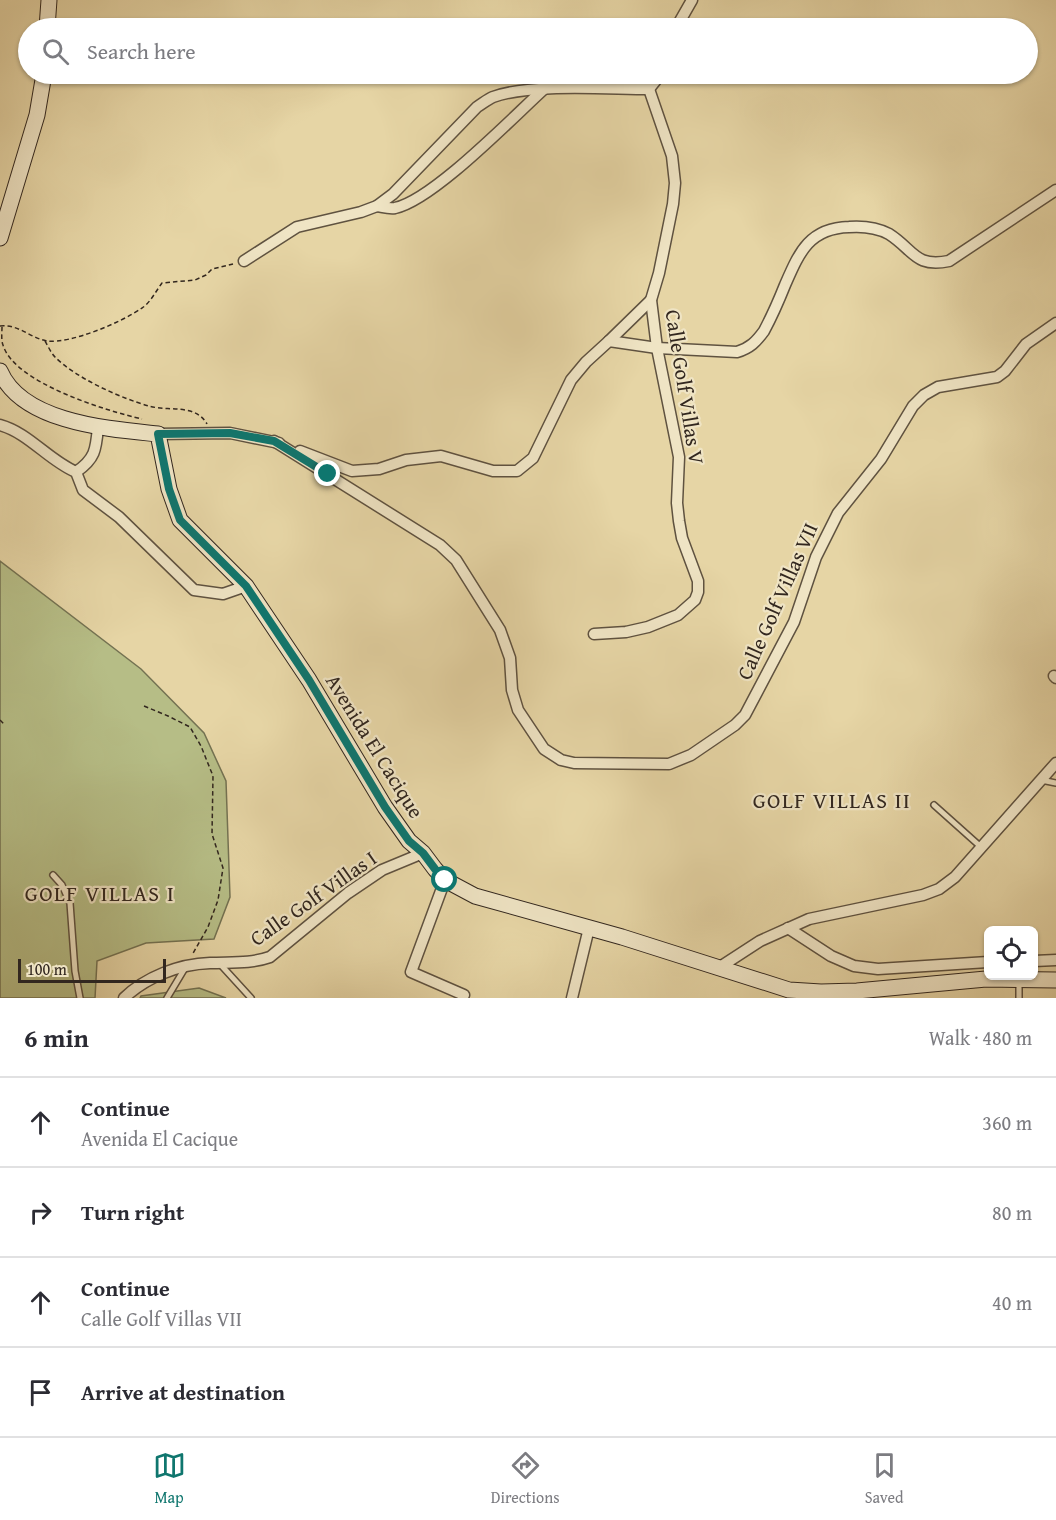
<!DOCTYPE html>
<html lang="en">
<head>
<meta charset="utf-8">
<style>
	body { margin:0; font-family:"Gentium Book Plus",serif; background:#f7f7f7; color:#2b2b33 }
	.controls { position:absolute; right:18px; bottom:18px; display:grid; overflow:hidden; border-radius:9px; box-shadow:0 2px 4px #0004 }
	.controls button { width:54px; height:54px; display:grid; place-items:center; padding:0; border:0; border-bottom:2px solid #e1e1e2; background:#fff; color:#2b2b33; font:30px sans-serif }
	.scale { position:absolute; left:18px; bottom:15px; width:148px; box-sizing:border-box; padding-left:6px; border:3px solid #32271f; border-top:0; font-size:16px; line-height:21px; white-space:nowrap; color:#32271f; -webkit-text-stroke:4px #efe4c4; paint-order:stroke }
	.stop { position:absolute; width:18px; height:18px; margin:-14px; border:4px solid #0f766e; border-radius:50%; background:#fff }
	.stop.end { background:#0f766e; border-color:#fff; box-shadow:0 2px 6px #0008 }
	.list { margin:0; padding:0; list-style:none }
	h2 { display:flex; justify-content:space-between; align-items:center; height:78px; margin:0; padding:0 24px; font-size:26px }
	h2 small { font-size:20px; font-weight:400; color:#7c7c81 }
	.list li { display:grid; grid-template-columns:39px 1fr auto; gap:18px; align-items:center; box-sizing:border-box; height:90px; padding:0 24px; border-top:2px solid #e1e1e2 }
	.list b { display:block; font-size:22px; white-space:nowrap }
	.list p { margin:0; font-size:20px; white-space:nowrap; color:#7c7c81 }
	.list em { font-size:20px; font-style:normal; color:#7c7c81 }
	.icon { flex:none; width:33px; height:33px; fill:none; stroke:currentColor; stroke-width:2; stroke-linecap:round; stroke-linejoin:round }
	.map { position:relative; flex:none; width:1056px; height:998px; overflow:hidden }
	.search { position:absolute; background:#fff; box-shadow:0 2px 4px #0004; left:18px; right:18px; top:18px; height:66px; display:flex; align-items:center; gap:15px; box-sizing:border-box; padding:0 21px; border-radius:33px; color:#7c7c81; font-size:22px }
	.sheet { height:438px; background:#fff }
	nav { display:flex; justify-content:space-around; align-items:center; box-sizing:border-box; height:84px; border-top:2px solid #e1e1e2; background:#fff; font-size:16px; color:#7c7c81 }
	nav a { display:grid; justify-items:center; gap:3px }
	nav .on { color:#0f766e }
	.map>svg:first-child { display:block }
	.green { fill:#b6bd86; stroke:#747252; stroke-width:1.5 }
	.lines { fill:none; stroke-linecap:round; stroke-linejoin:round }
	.lane-casing { stroke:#5f5240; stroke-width:8 }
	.street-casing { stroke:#5f5240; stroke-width:13 }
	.secondary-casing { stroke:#32271f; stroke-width:17 }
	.path { stroke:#32271f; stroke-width:1.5; stroke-dasharray:4.5 3; stroke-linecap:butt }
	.lane { stroke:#efe4c4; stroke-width:5 }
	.street { stroke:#efe4c4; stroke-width:10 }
	.secondary { stroke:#efe4c4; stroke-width:15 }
	.route { stroke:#0f766e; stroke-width:8 }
	.labels { text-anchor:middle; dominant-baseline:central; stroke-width:4.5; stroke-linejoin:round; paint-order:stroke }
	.street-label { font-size:21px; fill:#32271f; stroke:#efe4c4 }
	.neighbourhood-label { font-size:22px; letter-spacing:1.5px; fill:#32271f; stroke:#efe4c4 }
</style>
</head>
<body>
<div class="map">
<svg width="1056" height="998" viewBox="0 0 1056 998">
	<rect width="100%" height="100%" fill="#e6d5a5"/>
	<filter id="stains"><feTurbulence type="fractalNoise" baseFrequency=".00333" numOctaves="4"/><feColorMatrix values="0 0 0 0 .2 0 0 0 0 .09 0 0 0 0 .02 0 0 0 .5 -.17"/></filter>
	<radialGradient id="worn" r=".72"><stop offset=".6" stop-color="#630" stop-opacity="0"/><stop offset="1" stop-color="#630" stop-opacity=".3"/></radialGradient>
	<g class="green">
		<polygon points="0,561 141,669 204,733 226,781 230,897 214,939 146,943 97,961 95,998 0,998"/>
		<polygon points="199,988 226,998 140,998 141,996"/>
	</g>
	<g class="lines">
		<g class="lane-casing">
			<g id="lane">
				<polyline points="1041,780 1056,783"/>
				<polyline points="934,805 981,847"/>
				<polyline points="53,875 62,885 70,903 75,971 80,998"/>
				<polyline points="220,964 251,998"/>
				<polyline points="167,998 185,968"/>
				<polyline points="1019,998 1019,980"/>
			</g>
		</g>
		<g class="street-casing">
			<g id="street">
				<polyline points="676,28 692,0"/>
				<polyline points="702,74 718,77 725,74"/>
				<path d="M377 206C383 207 389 209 395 208 433 200 512 118 544 89"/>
				<path d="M244 261 297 227 361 212 377 206 393 194 477 107C482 104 488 99 493 97 532 83 606 89 649 89L661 74"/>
				<polyline points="609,341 651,300"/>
				<path d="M0 425C29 433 48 460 76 472L83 490 119 517 194 590 223 594 246 586"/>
				<polyline points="158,434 230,433 279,443"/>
				<polyline points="274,441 440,545 456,560 500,630 510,658 512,690 518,710 544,749 561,760 574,763 669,764 691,755 735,725 745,715 794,622 816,557 838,513 881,459 913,406 924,395 938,387 997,377 1005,371 1026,344 1056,323"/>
				<path d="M300 451 352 471 379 469 406 460 441 456 493 471H517L533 458 571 380 586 362 609 341 657 348 737 352C750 348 756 342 764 331 772 316 779 300 785 285 799 253 809 228 849 227 863 226 876 227 889 234 914 250 915 268 949 261L1056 190"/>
				<path d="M76 472C95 459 96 450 98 427"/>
				<polyline points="594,634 626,632 648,627 678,615 695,600 698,592 698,581 682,538 679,521 677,503 679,457 657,348 651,300 659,273 673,204 675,183 672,156 649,89 652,74"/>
				<polyline points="1054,676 1056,678"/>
				<polyline points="445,880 411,972 464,995"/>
				<polyline points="788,928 831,956 854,966 878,969 988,962"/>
				<polyline points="1034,961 1056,960"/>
				<polyline points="720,967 760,941 809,919 923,895 939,889 955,877 1056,763"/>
				<path d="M124 998C146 977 179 964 210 963 231 962 250 964 270 957L348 893 382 870 423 853"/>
				<polyline points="572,998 589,928"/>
			</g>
		</g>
		<g class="secondary-casing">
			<g id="secondary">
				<polyline points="47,28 49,0"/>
				<polyline points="0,238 37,115 44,74"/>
				<path d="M0 371C22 423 110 429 158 434L169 489 180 520 246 586 309 680 385 807 409 841 423 853 435 869 445 880 475 896 622 937 789 990 821 992 857 991 986 979 1056 980"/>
			</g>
		</g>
		<g class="path">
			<path d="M0 326C19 324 30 338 47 341 71 344 122 322 142 308 150 303 156 291 162 283L195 280 206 275 212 269 233 264"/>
			<path d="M2 327C2 332 1 340 3 345 14 383 107 411 142 419"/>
			<path d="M45 341C48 346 51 353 55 357 76 378 120 398 149 406 169 412 195 403 207 424"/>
			<polyline points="144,706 168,716 190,727 201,746 213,776 212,834 223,868 218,900 208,927 192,955"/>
			<polyline points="0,720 4,724"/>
		</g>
		<use href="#lane" class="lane"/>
		<use href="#street" class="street"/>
		<use href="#secondary" class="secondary"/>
	</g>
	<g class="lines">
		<polyline class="route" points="328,474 274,441 230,433 158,434 169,489 180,520 246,586 309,680 385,807 409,841 423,853 435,869 445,880"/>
	</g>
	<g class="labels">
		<g class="street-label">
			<text transform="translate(685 387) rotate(81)">Calle Golf Villas V</text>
			<text transform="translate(777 601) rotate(-66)">Calle Golf Villas VII</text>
			<text transform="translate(375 746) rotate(58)">Avenida El Cacique</text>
			<text transform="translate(313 898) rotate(-35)">Calle Golf Villas I</text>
		</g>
		<g class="neighbourhood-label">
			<text x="832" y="800">GOLF VILLAS II</text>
			<text x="100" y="893">GOLF VILLAS I</text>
		</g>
	</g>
	<rect width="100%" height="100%" filter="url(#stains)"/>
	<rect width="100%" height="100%" fill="url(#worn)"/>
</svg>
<div class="controls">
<button><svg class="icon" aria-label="locate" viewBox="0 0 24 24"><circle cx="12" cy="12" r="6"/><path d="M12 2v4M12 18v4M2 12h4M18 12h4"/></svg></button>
</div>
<div class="scale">100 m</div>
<div class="stop" style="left:445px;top:880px"></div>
<div class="stop end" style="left:328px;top:474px"></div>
<div class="search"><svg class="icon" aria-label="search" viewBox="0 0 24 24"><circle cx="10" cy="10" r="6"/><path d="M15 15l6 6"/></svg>Search here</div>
</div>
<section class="sheet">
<h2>6 min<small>Walk · 480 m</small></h2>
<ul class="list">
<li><svg class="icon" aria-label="ahead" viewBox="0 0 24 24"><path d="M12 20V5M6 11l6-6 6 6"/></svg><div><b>Continue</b><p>Avenida El Cacique</p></div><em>360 m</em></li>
<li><svg class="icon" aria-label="right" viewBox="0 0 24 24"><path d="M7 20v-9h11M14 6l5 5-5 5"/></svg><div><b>Turn right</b></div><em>80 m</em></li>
<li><svg class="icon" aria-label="ahead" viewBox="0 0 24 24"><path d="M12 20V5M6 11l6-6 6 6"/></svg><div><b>Continue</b><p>Calle Golf Villas VII</p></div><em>40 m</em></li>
<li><svg class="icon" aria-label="arrive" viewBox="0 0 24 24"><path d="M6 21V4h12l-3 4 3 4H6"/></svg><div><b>Arrive at destination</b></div></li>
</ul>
</section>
<nav>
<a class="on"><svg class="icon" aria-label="map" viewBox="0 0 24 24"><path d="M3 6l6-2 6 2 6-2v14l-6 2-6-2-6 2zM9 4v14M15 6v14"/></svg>Map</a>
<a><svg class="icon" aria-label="directions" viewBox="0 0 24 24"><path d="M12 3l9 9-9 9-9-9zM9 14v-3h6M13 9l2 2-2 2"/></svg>Directions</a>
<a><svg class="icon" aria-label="saved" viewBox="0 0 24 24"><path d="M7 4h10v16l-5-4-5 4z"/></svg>Saved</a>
</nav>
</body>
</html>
